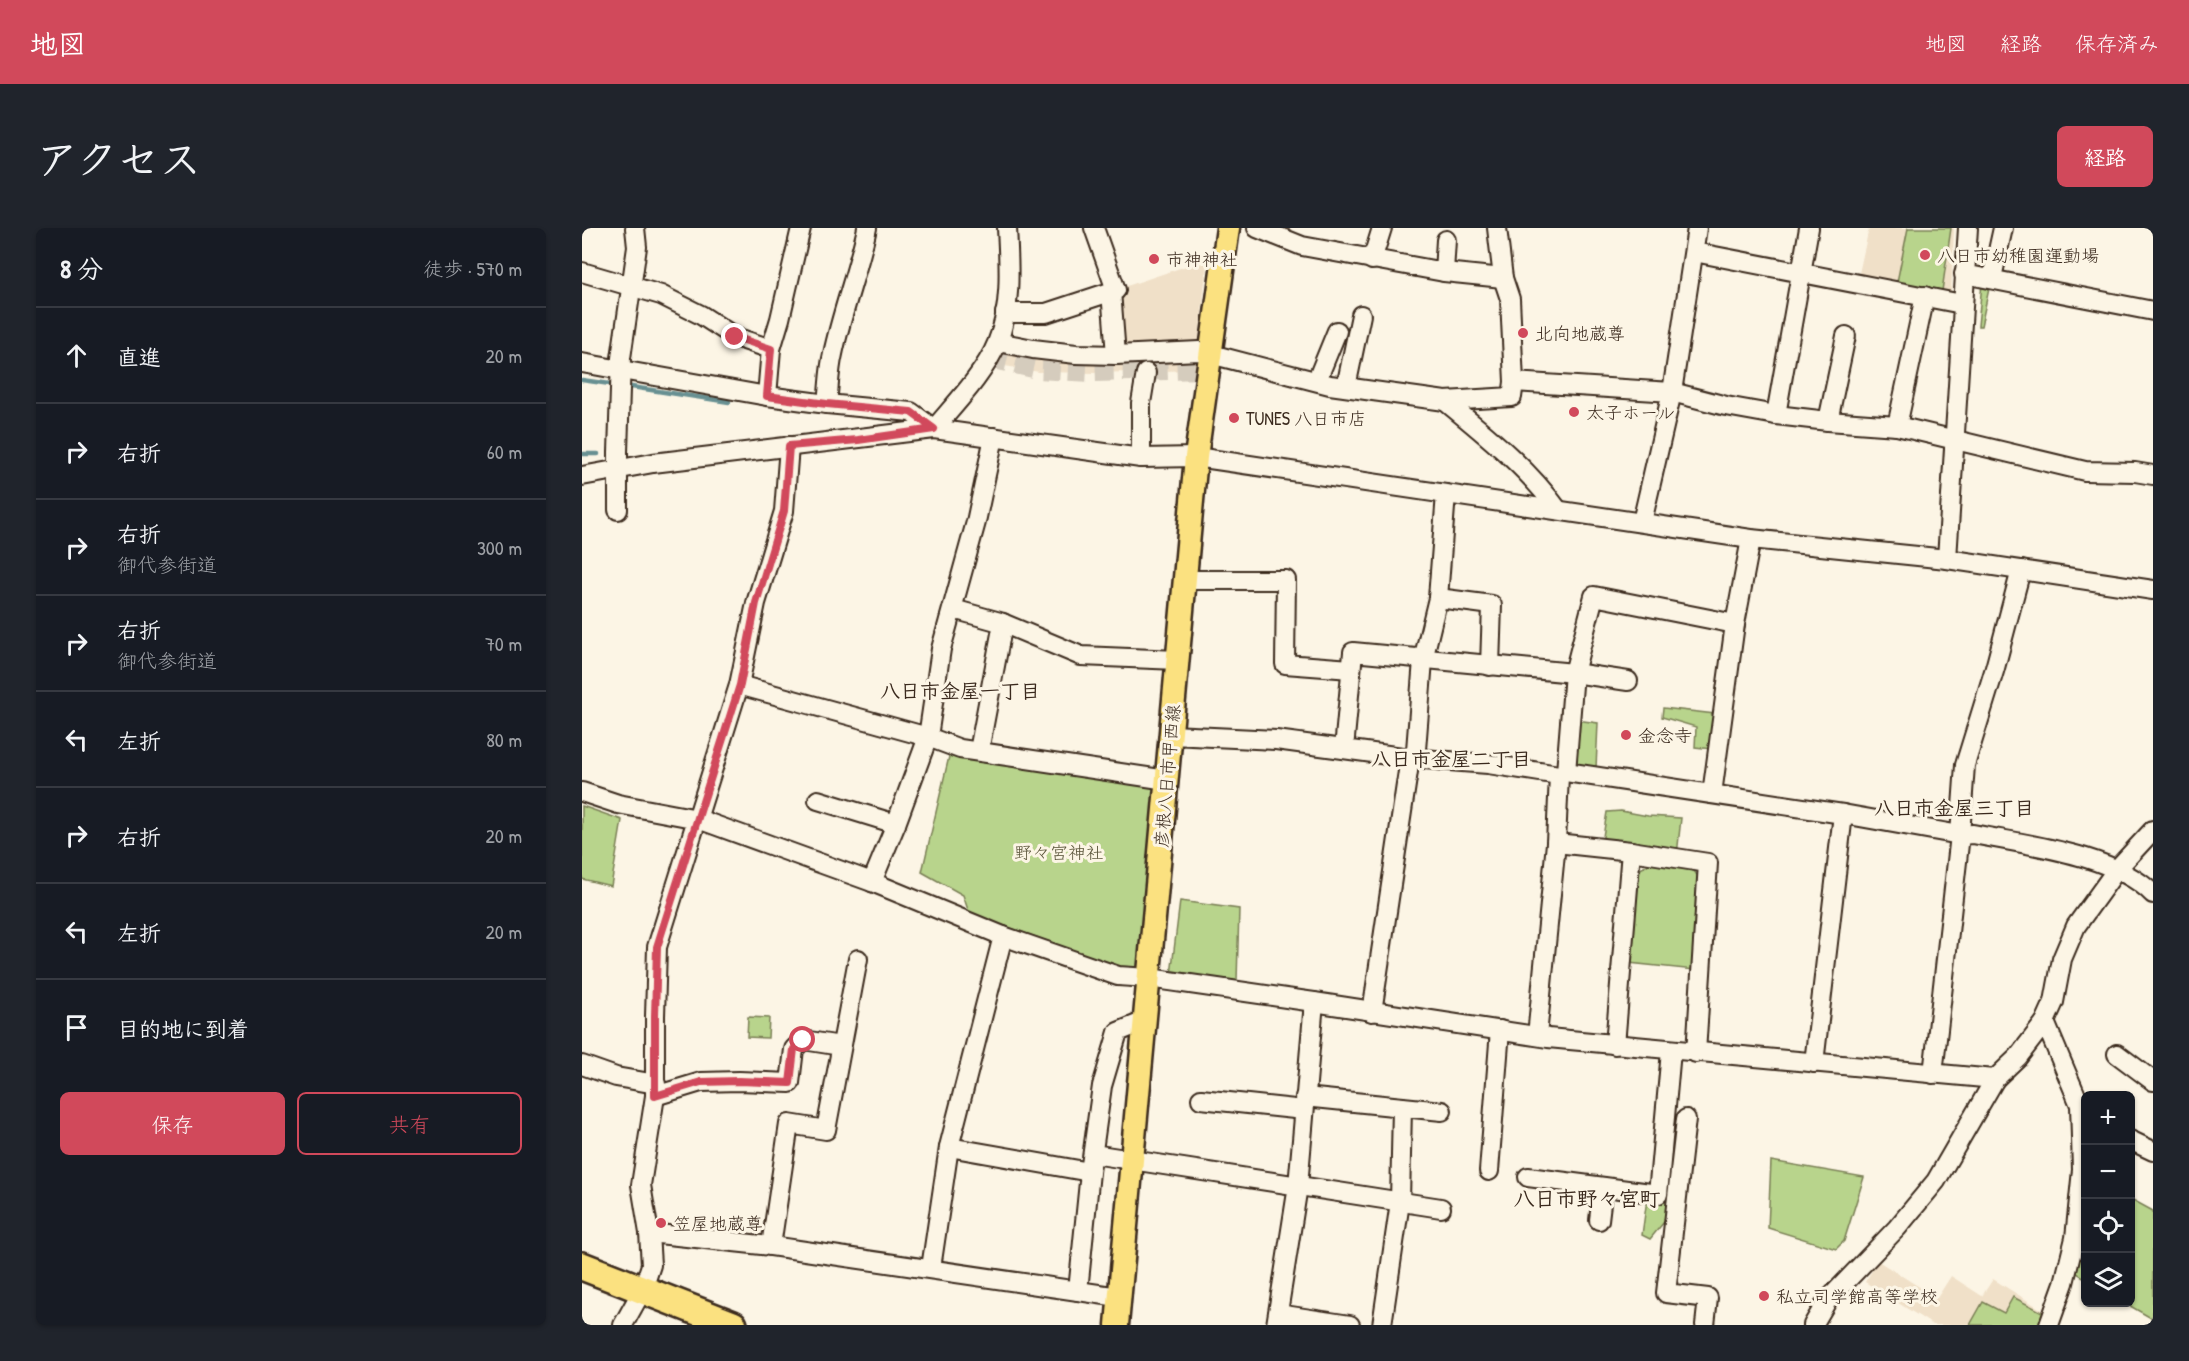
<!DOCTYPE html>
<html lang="ja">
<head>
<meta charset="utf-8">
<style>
	body { margin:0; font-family:"Patrick Hand","Klee One",sans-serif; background:#20242c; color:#f1f3f6 }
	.controls { position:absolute; right:18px; bottom:18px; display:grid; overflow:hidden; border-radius:9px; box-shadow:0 2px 4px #0004 }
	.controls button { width:54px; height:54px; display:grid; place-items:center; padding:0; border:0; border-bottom:2px solid #363941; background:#171b24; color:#f1f3f6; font:30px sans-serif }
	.stop { position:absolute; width:18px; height:18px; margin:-14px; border:4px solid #d1495b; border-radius:50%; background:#fff }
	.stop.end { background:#d1495b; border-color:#fff; box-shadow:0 2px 6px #0008 }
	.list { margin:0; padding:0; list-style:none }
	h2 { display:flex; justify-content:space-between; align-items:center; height:78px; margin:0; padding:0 24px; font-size:26px }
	h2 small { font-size:20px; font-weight:400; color:#9ea1a6 }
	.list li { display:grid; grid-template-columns:39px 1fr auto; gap:18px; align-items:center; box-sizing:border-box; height:96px; padding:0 24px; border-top:2px solid #363941 }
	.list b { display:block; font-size:22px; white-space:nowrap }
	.list p { margin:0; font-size:20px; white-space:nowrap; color:#9ea1a6 }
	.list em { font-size:20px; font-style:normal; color:#9ea1a6 }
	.actions { display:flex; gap:12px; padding:18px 24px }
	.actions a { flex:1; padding:14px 0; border:2px solid #d1495b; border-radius:9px; text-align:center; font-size:21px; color:#d1495b }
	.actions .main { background:#d1495b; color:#fff }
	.icon { flex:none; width:33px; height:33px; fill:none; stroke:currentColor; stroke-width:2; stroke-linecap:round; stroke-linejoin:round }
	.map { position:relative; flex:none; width:1571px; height:1097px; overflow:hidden; border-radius:9px }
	header { display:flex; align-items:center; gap:36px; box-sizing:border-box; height:84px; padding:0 30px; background:#d1495b; color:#fff }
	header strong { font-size:28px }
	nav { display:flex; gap:33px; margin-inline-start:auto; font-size:21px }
	.intro { display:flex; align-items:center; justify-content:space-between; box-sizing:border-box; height:144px; padding:0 36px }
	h1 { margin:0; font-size:42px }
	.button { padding:15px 27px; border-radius:9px; background:#d1495b; color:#fff; font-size:21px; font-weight:700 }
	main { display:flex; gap:36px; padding:0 36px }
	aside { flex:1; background:#171b24; border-radius:9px; box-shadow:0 2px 4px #0004 }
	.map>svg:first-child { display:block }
	.built { fill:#f0e0c8 }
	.green { fill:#b8d48c; stroke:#7a7f55; stroke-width:1.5 }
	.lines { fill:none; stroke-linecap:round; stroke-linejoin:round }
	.stream { stroke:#679092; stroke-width:4.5 }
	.minor-tunnel { stroke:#d5ccbd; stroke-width:18; stroke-dasharray:18 9; stroke-linecap:butt }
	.minor-casing { stroke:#3b2a1e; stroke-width:22 }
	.major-casing { stroke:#3b2a1e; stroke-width:27 }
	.highway-casing { stroke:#3b2a1e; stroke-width:32 }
	.minor { stroke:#fcf5e5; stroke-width:18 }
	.major { stroke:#fbe180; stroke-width:22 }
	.highway { stroke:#fbe180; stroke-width:27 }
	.route { stroke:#d1495b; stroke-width:8 }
	.poi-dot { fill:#d1495b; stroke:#fcf5e5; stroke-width:2 }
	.labels { text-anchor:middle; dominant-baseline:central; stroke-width:6; stroke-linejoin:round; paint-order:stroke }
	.poi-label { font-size:18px; fill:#3b2a1e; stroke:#fcf5e5; text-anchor:start }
	.street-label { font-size:18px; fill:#3b2a1e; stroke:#fcf5e5 }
	.park-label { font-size:18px; fill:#5a543a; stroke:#fcf5e5 }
	.neighbourhood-label { font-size:20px; font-weight:bold; fill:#3b2a1e; stroke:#fcf5e5 }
	.quarter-label { font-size:21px; font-weight:bold; fill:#3b2a1e; stroke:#fcf5e5 }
</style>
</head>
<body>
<header>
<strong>地図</strong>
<nav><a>地図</a><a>経路</a><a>保存済み</a></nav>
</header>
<div class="intro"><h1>アクセス</h1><a class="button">経路</a></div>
<main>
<aside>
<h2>8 分<small>徒歩 · 570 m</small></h2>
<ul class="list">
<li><svg class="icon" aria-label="ahead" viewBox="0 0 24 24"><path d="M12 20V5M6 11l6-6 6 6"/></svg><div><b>直進</b></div><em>20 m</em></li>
<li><svg class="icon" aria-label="right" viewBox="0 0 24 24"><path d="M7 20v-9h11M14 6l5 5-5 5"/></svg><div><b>右折</b></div><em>60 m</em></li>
<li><svg class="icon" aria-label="right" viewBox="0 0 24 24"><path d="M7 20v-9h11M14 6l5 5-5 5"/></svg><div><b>右折</b><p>御代参街道</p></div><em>300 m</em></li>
<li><svg class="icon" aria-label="right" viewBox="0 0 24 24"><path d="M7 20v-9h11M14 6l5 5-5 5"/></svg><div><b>右折</b><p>御代参街道</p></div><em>70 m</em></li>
<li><svg class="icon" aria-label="left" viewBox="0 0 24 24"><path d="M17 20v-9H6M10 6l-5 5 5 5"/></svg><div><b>左折</b></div><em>80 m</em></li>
<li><svg class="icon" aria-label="right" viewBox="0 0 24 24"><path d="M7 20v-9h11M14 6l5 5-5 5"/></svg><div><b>右折</b></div><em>20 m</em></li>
<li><svg class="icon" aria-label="left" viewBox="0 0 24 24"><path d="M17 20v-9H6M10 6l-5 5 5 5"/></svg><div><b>左折</b></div><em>20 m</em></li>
<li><svg class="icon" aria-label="arrive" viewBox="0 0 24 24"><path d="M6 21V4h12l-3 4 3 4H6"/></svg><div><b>目的地に到着</b></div></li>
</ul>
<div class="actions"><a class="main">保存</a><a>共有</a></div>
</aside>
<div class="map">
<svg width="1571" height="1097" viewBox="0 0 1571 1097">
	<rect width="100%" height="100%" fill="#fcf5e5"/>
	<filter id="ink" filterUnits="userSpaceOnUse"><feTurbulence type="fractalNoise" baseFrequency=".0167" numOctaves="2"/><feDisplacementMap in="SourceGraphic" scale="12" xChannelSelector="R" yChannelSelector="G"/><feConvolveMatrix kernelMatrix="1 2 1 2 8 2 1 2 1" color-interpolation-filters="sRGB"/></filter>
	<g filter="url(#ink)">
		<g class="built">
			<polygon points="416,0 433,0 436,80 425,111 526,120 539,60 610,36 625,35 614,142 513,145 457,144 412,136 373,193 358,184 400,127 415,92 420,71"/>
			<polygon points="1287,0 1372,0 1369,69 1276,50"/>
			<polygon points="1296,1033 1355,1070 1369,1048 1400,1068 1411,1051 1470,1088 1464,1097 1351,1097 1283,1054"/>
		</g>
		<g class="green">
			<polygon points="1326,0 1369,0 1360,63 1315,54"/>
			<polygon points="1400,55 1408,56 1399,98 1396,98"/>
			<polygon points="1081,480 1133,486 1130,521 1113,519 1114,499 1080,489"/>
			<polygon points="994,492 1016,495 1014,540 991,536"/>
			<polygon points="369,520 574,550 563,663 559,747 387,685 381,667 340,644"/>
			<polygon points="0,578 40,592 29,658 0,651"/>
			<polygon points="1039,583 1066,588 1099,590 1095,627 1020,615 1025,584"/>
			<polygon points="1070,634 1110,640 1117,650 1113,742 1047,735 1057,642"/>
			<polygon points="598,673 657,681 655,753 589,747"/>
			<polygon points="166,789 187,790 186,810 165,809"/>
			<polygon points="1189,933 1282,949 1262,1013 1254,1021 1186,1000"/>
			<polygon points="1504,948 1503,1050 1490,1042"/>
			<polygon points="1065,971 1093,975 1091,983 1068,1011 1060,1007"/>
			<polygon points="1549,971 1571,983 1571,1087 1569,1090 1543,1075 1548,1074"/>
			<polygon points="1431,1069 1464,1086 1458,1097 1388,1097 1401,1074 1422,1085"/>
		</g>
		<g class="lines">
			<g class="stream">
				<polyline points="0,152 35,157"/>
				<polyline points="43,158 147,174"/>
				<polyline points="0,226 16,226"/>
			</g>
			<polyline class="minor-tunnel" points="407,131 456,142 511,145 627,142"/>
			<g class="minor-casing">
				<g id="minor">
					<polyline points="675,0 720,18 862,44 921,50"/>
					<polyline points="1112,24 1380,76"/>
					<polyline points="790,32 800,0"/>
					<polyline points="0,44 79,67 119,87 153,109 189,121"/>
					<polyline points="862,44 864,12"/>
					<polyline points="1382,46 1571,83"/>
					<polyline points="1410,50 1421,0"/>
					<polyline points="529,63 534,127"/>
					<polyline points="423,85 464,85 534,62 512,0"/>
					<polyline points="416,114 451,121 494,126 534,127 617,123 748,157 863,173 930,169 932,154 928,71 921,50 915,0"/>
					<polyline points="0,135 185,168 245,176 329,184 352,201 559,230 614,229 1169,311 1365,331 1571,362"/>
					<polyline points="735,152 755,103"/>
					<polyline points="932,154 1090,164 1144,178 1194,187 1246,193 1315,198 1503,243 1553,244 1571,247"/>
					<polyline points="764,159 779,87"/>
					<polyline points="185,168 189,121 198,91 219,0"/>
					<path d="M863 173C903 206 946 240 976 282"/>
					<path d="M245 176C247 160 247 142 251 126 260 83 276 43 285 0"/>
					<polyline points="1194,187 1227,0"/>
					<polyline points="1246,193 1264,108"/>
					<polyline points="1315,198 1343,68"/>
					<polyline points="559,230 559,175 564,145"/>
					<path d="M0 248 71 235 352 201C373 176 403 145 415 115 430 80 427 37 425 0"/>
					<polyline points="36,282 36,224 39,130 55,19 53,0"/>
					<polyline points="1060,294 1090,164 1115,0"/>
					<polyline points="1365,331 1386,0"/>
					<polyline points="603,352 704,352 703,436 769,441"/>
					<polyline points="856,370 910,377 908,438"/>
					<polyline points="371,381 418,394 499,428 596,432"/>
					<polyline points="157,457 346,509 378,521 585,552"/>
					<path d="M589 507 694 512 828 530 906 536 977 547 984 544 1261 586 1378 607 1391 606C1445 617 1532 626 1571 666"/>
					<polyline points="762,521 771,424 992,445 1046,453"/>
					<polyline points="397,523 421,395"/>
					<polyline points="984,544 992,445 1012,368 1153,396"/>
					<polyline points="0,564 36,576 116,591 290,654 421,708 536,748 567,750 732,774 966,810 1413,851"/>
					<polyline points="1130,566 1153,396 1169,311"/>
					<polyline points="236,572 314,596"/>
					<polyline points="974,615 1049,623 1126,635 1114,825"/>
					<polyline points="290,654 314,596 346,509 359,421 394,294 412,209"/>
					<polyline points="790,784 828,530 834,522 841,432 856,370 864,266"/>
					<polyline points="1463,794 1498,877 1500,942 1493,1010 1482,1055 1467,1097"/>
					<polyline points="955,808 974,615 977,547"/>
					<polyline points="1033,817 1049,623"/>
					<polyline points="1535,826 1571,853"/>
					<polyline points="1232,835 1261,586"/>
					<polyline points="0,837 34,849 74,856"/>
					<polyline points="1351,846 1378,607 1383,537 1413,440 1439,342"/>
					<polyline points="73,868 119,854 157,853 208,855 212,821 221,812 259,818"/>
					<polyline points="723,869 860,883"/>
					<polyline points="619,871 722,882"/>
					<polyline points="1104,891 1084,1065 1126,1070 1123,1097"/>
					<polyline points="1548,912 1571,923"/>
					<polyline points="367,919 508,944"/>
					<polyline points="511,926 859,980"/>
					<polyline points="907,943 918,802"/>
					<polyline points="946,949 1076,966 1089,823"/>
					<polyline points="1017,992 1021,959"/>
					<polyline points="67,1005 189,1018 537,1069"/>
					<polyline points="189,1018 207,896 244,902 276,731"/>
					<polyline points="349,1040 367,919 421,708"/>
					<polyline points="496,1063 508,944 520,858 536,804 563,793"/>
					<polyline points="696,1086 768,1097"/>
					<polyline points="41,1097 61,1061 69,1037 67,1005 59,957 73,868 73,788 75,719 157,457 174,375 202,283 207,218"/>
					<polyline points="694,1097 716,958 732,774"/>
					<polyline points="800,1097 818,974 820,879"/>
					<polyline points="1231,1097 1245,1073 1315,1000 1354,953 1413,851 1436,829 1463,794 1472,774 1480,731 1494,698 1535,641 1571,602"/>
				</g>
			</g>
			<g class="major-casing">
				<polyline id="major" points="535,1097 614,229 646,0"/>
			</g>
			<g class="highway-casing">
				<polyline id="highway" points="0,1038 151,1097"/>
			</g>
			<use href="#minor" class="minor"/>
			<use href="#major" class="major"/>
			<use href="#highway" class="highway"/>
		</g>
	</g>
	<g class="lines" filter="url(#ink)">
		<polyline class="route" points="153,109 189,121 185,168 245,176 329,184 352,201 276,212 207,218 202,283 174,375 158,457 75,719 73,788 73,868 119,854 157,853 208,855 212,821 221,812"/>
	</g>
	<g class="poi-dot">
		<circle cx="1343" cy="27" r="6"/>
		<circle cx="572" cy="31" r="6"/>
		<circle cx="941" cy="105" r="6"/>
		<circle cx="992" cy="184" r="6"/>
		<circle cx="652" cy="190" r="6"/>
		<circle cx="1044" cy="507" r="6"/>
		<circle cx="79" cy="995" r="6"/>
		<circle cx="1182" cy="1068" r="6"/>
	</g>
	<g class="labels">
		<g class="poi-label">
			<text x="1355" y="27">八日市幼稚園運動場</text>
			<text x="584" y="31">市神神社</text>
			<text x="953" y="105">北向地蔵尊</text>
			<text x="1004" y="184">太子ホール</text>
			<text x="664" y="190">TUNES 八日市店</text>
			<text x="1056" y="507">金念寺</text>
			<text x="91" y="995">笠屋地蔵尊</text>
			<text x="1194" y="1068">私立司学館高等学校</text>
		</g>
		<g class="street-label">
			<text transform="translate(585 548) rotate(-85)">彦根八日市甲西線</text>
		</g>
		<g class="park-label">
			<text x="477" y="624">野々宮神社</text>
		</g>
		<g class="neighbourhood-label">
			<text x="378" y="462">八日市金屋一丁目</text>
			<text x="869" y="530">八日市金屋二丁目</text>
			<text x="1372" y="579">八日市金屋三丁目</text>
		</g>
		<g class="quarter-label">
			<text x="1005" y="970">八日市野々宮町</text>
		</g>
	</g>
</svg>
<div class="controls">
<button>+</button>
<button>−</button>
<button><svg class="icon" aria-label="locate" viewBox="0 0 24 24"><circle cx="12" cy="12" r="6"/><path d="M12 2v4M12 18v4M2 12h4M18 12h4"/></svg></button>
<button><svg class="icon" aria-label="layers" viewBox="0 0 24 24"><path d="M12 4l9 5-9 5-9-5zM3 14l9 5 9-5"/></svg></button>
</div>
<div class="stop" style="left:221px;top:812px"></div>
<div class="stop end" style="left:153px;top:109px"></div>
</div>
</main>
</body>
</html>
